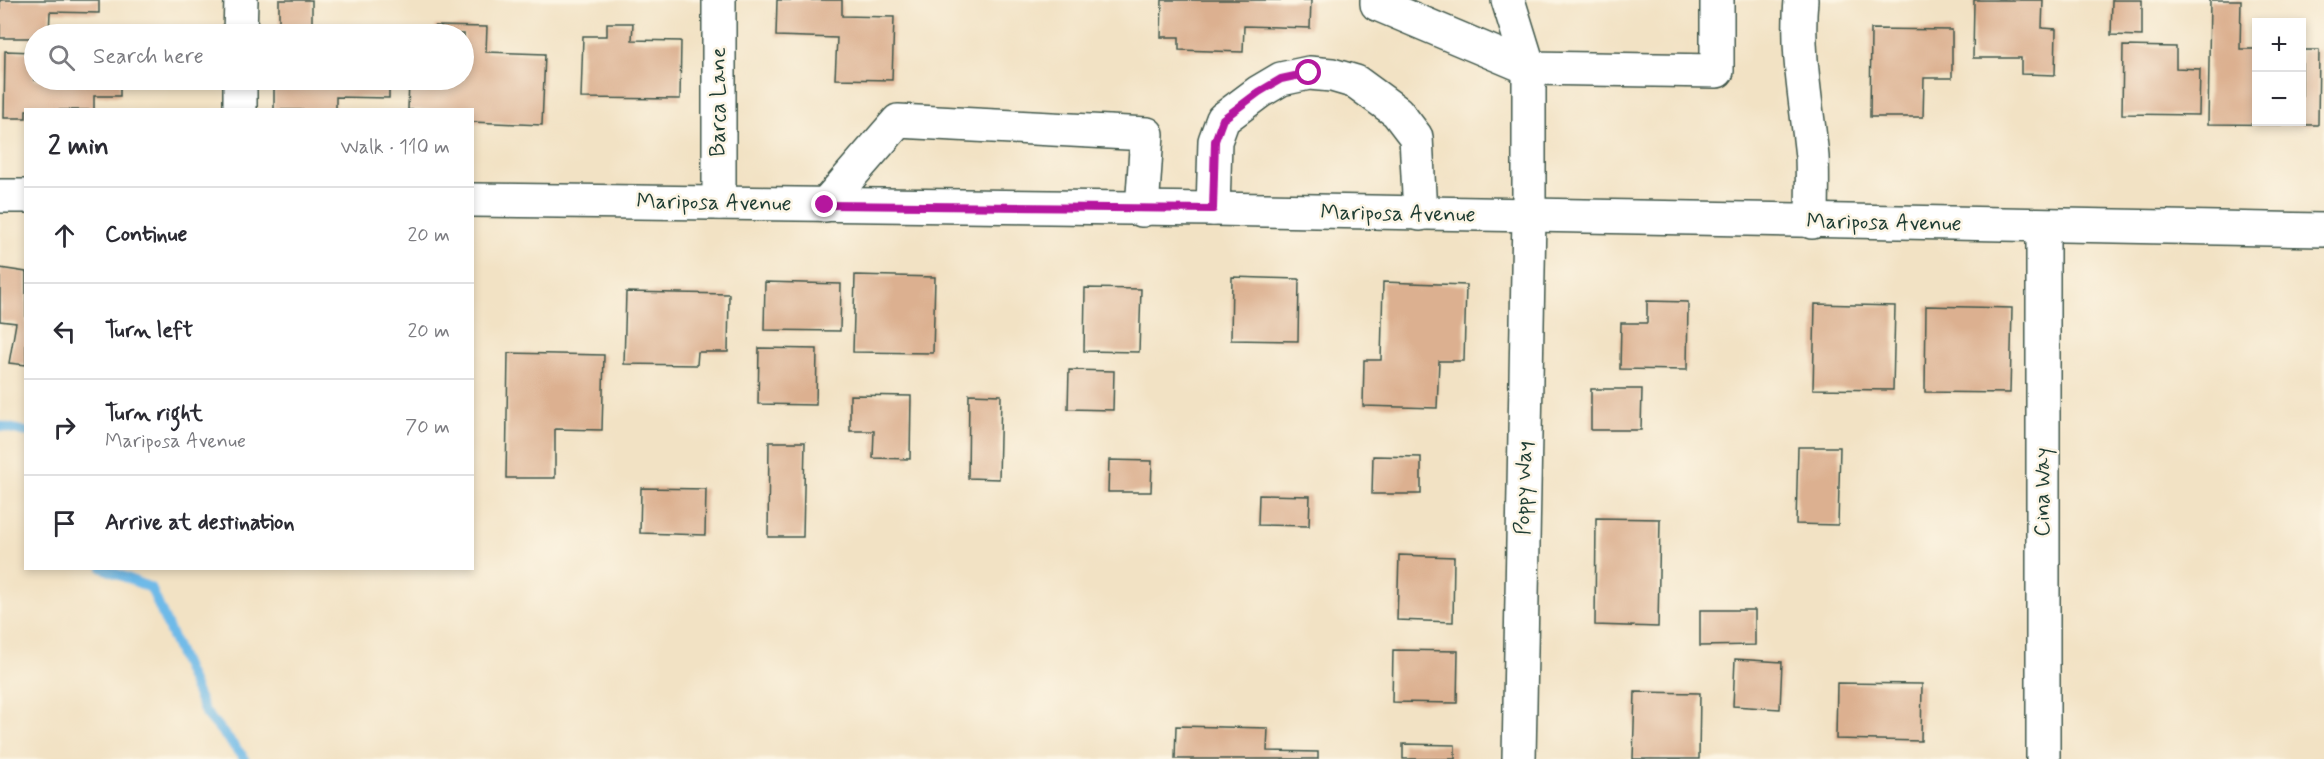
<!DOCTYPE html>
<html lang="en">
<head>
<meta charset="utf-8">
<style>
	body { margin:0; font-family:Mynerve,sans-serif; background:#f7f7f7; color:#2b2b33 }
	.controls { position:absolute; right:18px; top:18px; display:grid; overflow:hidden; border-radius:0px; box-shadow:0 3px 9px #0003 }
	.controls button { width:54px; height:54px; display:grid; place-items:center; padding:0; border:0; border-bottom:2px solid #e1e1e2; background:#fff; color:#2b2b33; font:30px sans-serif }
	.stop { position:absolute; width:18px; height:18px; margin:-14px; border:4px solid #b5179e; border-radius:50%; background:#fff }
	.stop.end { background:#b5179e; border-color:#fff; box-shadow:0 2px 6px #0008 }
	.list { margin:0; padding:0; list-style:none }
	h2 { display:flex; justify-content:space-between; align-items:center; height:78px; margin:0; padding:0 24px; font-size:26px }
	h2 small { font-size:20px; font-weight:400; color:#7c7c81 }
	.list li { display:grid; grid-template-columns:39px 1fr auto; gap:18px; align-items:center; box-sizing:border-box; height:96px; padding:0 24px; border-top:2px solid #e1e1e2 }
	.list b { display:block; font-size:22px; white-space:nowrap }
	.list p { margin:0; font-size:20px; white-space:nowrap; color:#7c7c81 }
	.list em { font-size:20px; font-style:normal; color:#7c7c81 }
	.icon { flex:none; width:33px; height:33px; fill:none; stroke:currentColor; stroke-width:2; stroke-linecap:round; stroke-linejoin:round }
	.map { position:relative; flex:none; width:2324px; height:759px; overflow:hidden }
	.search { position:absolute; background:#fff; box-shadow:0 3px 9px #0003; left:24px; top:24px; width:450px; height:66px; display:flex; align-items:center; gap:15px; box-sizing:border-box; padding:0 21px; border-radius:33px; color:#7c7c81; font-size:22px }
	.panel { position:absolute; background:#fff; box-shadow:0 3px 9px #0003; left:24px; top:108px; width:450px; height:462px; border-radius:0px }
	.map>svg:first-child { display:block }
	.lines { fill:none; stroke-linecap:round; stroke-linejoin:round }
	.stream { stroke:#6ebae8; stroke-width:10 }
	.building { fill:#dcb090 }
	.minor-casing { stroke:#3f564a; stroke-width:36 }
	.minor { stroke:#fff; stroke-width:33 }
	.route { stroke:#b5179e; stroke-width:8 }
	.labels { text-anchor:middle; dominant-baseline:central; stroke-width:5; stroke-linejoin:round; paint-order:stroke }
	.street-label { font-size:22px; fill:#1f3d34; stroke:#fcf5e5 }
</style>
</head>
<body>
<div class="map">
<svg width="2324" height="759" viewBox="0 0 2324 759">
	<rect width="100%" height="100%" fill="#fcf5e5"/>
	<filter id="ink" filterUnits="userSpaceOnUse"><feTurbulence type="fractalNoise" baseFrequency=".0167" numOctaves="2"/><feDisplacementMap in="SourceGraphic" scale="12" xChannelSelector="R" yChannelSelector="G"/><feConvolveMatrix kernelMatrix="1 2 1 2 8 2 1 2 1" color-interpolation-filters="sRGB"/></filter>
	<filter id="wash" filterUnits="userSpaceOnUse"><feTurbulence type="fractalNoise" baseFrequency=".008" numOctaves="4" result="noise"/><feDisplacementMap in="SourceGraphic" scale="24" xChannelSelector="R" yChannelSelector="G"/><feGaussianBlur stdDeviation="1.35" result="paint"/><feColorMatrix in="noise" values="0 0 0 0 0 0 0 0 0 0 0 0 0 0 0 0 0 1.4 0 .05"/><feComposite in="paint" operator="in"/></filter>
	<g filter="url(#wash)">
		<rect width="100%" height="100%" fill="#f2e2c4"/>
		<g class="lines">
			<g class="stream">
				<polyline points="0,426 26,432"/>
				<polyline points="103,568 151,588 205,712 245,759"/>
			</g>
		</g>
		<g id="blocks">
			<g class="building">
				<polygon points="0,0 99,0 99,13 50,12 49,34 34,34 34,38 0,38"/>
				<rect x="279" y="0" width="33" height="34"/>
				<polygon points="777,0 842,0 842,16 894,17 892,80 835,79 837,38 776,36"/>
				<polygon points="1162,0 1311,0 1310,28 1244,26 1243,52 1179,50 1179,37 1161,37"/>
				<polygon points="1974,0 2043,0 2042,28 2056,29 2055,75 2021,74 2021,58 1973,58"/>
				<polygon points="2112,0 2142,0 2142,36 2111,35"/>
				<polygon points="2210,0 2241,0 2240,49 2256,49 2256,122 2302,122 2302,50 2319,50 2318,125 2208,124"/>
				<polygon points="607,23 633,23 632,40 681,41 680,99 581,98 583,36 607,36"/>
				<polygon points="435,26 487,27 486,52 545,54 542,125 472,122 472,110 408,110 409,80 464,80 464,34 435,34"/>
				<polygon points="1871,29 1952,30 1952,78 1924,78 1923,117 1870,117"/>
				<polygon points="2123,46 2176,47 2176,68 2200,69 2199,115 2122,114"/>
				<polygon points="5,51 34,52 34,80 120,80 120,96 94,96 94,110 26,110 26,118 4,118"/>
				<polygon points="274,80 389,80 389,98 336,97 336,110 274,110"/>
				<polygon points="0,268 26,272 26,365 9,363 16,323 0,321"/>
				<polygon points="855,275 935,277 933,353 853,352"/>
				<polygon points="1232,277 1299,279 1298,341 1231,340"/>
				<polygon points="765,282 841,284 840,331 764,330"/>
				<polygon points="1383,282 1466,285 1464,361 1439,361 1437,408 1363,406 1364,360 1381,360"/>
				<polygon points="1085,288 1141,289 1139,352 1084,351"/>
				<polygon points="626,292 729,294 728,352 698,352 697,365 624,364"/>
				<polygon points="1647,301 1688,302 1687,370 1620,369 1621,323 1647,323"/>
				<polygon points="1815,304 1895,306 1893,390 1813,389"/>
				<polygon points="1926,306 2012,308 2010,393 1925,392"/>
				<polygon points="759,348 817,349 816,405 758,404"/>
				<polygon points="508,353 604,355 602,430 555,429 555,478 506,478"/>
				<polygon points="1069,370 1114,371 1113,410 1068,409"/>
				<polygon points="1591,389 1642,389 1641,430 1591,430"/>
				<polygon points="969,394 1001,395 999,479 968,478"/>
				<polygon points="850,395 911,396 910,459 873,458 874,431 850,431"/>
				<polygon points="769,442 805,442 803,537 768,537"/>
				<polygon points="1798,447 1840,447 1838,525 1796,524"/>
				<polygon points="1373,456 1421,457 1421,494 1372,494"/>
				<polygon points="1109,460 1152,461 1151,492 1108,492"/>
				<polygon points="641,488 706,489 705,535 640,533"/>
				<polygon points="1259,495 1310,496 1309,526 1258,525"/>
				<polygon points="1596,518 1660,519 1658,627 1595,625"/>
				<polygon points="1399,555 1454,557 1453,622 1397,620"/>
				<polygon points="1700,610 1755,610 1755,645 1700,646"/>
				<polygon points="1393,650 1458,651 1457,703 1392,702"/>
				<polygon points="1735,659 1782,662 1780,709 1733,706"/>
				<polygon points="1837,683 1922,684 1921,741 1836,739"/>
				<polygon points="1635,692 1700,693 1699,759 1633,759"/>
				<polygon points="1176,726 1268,728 1267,751 1318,752 1318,759 1175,759"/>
				<polygon points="1403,744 1455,745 1455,759 1403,759"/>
			</g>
		</g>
	</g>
	<g filter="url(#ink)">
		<use href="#blocks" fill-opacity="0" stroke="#3f564a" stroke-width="1.5"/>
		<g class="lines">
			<g class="minor-casing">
				<g id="minor">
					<polyline points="719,0 719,203"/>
					<polyline points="1377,0 1377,4 1529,68 1717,71 1717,0"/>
					<polyline points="1508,0 1529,68 1529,216 1519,759"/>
					<path d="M1801 0C1796 53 1807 105 1812 157 1813 178 1812 200 1812 222"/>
					<polyline points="240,34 241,0"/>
					<polyline points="240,110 240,80"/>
					<polyline points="0,196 26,196"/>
					<polyline points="472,200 1213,209 2324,230"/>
					<polyline points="825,205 898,121 1147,134 1142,210"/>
					<polyline points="1213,209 1215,141 1223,119 1259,92 1281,79 1309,73 1332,75 1356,82 1397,112 1416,137 1420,214"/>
					<polyline points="2043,759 2043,226"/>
				</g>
			</g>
			<use href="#minor" class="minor"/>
		</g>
	</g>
	<g class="lines" filter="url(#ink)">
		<polyline class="route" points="825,205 1213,209 1215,141 1223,119 1259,92 1281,79 1309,73"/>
	</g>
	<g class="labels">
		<g class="street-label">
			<text transform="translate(719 102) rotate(-90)">Barca Lane</text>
			<text transform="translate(714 203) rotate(1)">Mariposa Avenue</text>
			<text transform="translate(1398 214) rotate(1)">Mariposa Avenue</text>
			<text transform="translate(1884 223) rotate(1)">Mariposa Avenue</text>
			<text transform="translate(1524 488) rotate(-89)">Poppy Way</text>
			<text transform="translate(2043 492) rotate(-90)">Cina Way</text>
		</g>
	</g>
</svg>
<div class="controls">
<button>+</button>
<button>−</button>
</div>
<div class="stop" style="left:1309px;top:73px"></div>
<div class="stop end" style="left:825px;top:205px"></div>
<div class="search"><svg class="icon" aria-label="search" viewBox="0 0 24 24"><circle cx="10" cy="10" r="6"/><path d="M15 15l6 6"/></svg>Search here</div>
<section class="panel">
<h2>2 min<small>Walk · 110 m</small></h2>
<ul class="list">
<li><svg class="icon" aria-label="ahead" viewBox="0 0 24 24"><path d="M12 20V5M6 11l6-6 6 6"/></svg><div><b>Continue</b></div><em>20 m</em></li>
<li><svg class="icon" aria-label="left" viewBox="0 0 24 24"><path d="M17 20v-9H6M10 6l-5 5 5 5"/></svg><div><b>Turn left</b></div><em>20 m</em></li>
<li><svg class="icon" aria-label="right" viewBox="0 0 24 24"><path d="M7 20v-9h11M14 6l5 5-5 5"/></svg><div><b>Turn right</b><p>Mariposa Avenue</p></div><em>70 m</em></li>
<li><svg class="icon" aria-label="arrive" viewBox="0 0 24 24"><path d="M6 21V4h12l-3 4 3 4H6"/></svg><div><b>Arrive at destination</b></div></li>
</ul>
</section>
</div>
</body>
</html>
